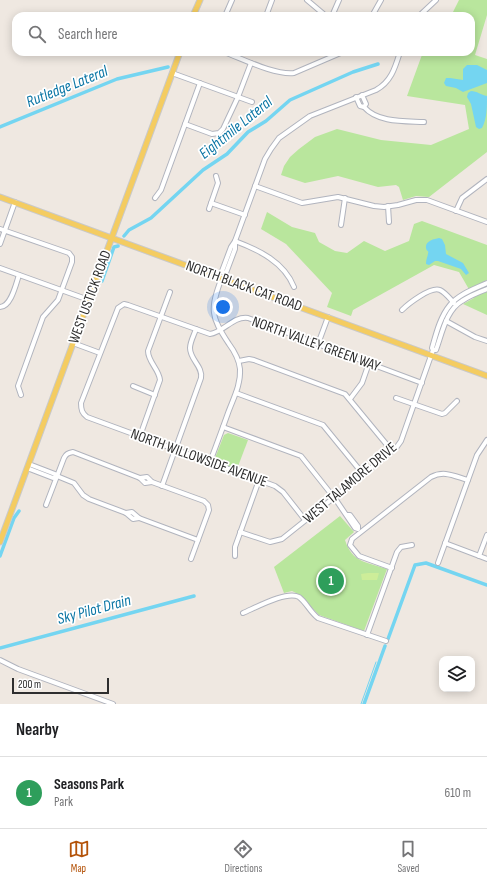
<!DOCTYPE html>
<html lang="en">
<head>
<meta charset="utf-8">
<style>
	body { margin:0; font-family:"Sofia Sans Condensed",sans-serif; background:#f6f6f6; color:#202124 }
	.controls { position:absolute; right:12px; bottom:12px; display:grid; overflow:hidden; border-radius:8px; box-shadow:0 2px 10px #0003 }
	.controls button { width:36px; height:36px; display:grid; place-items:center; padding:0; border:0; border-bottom:1px solid #e0e0e0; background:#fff; color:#202124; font:20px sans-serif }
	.scale { position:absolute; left:12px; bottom:10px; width:97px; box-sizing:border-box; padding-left:4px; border:2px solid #2e2e2e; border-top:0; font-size:11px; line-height:14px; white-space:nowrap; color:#2e2e2e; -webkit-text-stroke:3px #fff; paint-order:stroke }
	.you { position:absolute; left:223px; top:307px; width:14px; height:14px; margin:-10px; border:3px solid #fff; border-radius:50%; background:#1a73e8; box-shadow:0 0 0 6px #1a73e833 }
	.badge { display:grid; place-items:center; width:26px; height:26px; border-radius:50%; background:#b45309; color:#fff; font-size:13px; font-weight:700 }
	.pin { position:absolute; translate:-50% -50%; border:2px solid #fff; box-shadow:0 1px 4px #0006 }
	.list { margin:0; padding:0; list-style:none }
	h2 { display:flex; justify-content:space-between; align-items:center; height:52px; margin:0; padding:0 16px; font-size:17px }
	h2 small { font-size:13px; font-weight:400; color:#757577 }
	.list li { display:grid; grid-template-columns:26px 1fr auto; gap:12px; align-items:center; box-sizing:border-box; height:72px; padding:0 16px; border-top:1px solid #e0e0e0 }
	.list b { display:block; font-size:15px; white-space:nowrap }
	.list p { margin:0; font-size:13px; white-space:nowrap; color:#757577 }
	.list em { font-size:13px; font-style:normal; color:#757577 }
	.icon { flex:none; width:22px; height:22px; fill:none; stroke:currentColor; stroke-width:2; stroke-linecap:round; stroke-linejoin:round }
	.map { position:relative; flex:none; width:487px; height:704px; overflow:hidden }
	.search { position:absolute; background:#fff; box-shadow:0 2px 10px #0003; left:12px; right:12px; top:12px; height:44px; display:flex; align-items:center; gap:10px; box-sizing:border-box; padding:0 14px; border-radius:12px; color:#757577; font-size:15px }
	.sheet { height:124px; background:#fff }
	nav { display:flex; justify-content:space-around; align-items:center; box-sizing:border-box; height:56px; border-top:1px solid #e0e0e0; background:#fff; font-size:11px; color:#757577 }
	nav a { display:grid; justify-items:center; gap:2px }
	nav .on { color:#b45309 }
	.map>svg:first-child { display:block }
	.green { fill:#b9e69d }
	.pitch { fill:#cded99 }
	.water { fill:#74d5f1 }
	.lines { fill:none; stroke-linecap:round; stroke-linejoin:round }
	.stream { stroke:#74d5f1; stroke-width:1 }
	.canal { stroke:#74d5f1; stroke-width:3.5 }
	.minor-casing { stroke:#b1b4be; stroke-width:6 }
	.major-casing { stroke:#c9c9c9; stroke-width:7 }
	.minor { stroke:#fff; stroke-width:4 }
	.major { stroke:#f4cc61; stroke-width:5 }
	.labels { text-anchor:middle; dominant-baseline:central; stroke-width:3.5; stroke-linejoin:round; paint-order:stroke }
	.street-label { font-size:15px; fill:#2e2e2e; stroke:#fff }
	.water-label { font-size:16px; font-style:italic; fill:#0b76a5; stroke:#fff }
</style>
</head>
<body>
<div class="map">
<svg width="487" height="704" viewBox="0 0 487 704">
	<rect width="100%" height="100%" fill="#efe8e1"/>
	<g class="green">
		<polygon points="459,0 487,0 487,15 475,55 487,59 487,152 429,197 416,196 403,200 399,187 396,185 378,187 338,176 305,183 281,175 284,166 290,157 299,149 315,137 337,129 381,140 431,145 469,129 465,105 407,96 423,52 471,52 471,16 451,16"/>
		<polygon points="267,212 292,227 315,233 319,242 335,251 347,253 364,241 385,251 409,241 414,224 422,221 487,245 487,280 483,282 487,292 487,315 463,304 474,298 459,272 434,265 353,310 351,316 327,307 332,293 286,244 261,229"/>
		<polygon points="228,433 248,440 237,469 217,462 215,458 224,435"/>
		<path d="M340 516 354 532 345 540C352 563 367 562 387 569L364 631 319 615 300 595 292 591 284 593 274 567Z"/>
	</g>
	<polygon class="pitch" points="368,573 379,573 377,580 362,580 361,574"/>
	<g class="water">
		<polygon points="467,65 477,65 487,70 487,83 463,92 456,88 446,86 444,83 446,78 450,78 463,80 463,69"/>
		<path d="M471 91C477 91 481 95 487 96 487 107 487 119 482 128L479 129 476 127 471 104 467 97 468 93Z"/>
		<path d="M439 238 442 239 445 245 446 254 463 263 469 273 466 275 461 269 438 261H435L429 265 426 264C426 260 427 258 428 254 429 249 427 253 426 248 425 241 434 239 439 238Z"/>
	</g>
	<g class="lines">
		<polyline class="stream" points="361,704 376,662"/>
		<g class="canal">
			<polyline points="0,127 117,79 168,67"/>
			<polyline points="124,236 129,230 151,218 203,170 227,154 248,132 266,121 290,100 353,72 378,64"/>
			<polyline points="102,281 114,247 118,246"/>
			<polyline points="0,556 14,518 19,511"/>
			<polyline points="388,639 415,565 426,563 487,585"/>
			<polyline points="0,648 194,596"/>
			<polyline points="364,704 385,646"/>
		</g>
		<g class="minor-casing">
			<g id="minor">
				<polyline points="307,0 326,16"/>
				<polyline points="225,16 232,0"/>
				<polyline points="266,16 272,0"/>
				<polyline points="332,16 339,0"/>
				<polyline points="372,16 381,0"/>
				<polyline points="419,16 436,0"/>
				<path d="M224 52C243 59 274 75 294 73L343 52"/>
				<polyline points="172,73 252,102"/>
				<polyline points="356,97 360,106 364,107 366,104 362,95"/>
				<path d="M364 107C378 123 405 121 424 122"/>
				<polyline points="185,124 212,134 219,133 223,129 238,97 251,63"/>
				<polyline points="255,186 302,203 338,197 374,206 384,207 398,205 416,200 427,200 487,222"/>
				<polyline points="155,198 161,190 200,83"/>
				<polyline points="211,203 245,215"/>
				<polyline points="388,206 389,222"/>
				<polyline points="209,209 218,183 216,176"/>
				<polyline points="456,211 462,198 487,179"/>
				<polyline points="341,225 345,198"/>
				<polyline points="0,229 69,253 72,257 72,262 58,300 43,317 18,386 21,395"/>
				<path d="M235 241V249L226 273H224L222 271 231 247 235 241 265 159 271 149 279 138 310 116 376 90C391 82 395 68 400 52"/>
				<path d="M235 241C259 250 284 262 294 287"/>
				<polyline points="0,244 15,202"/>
				<polyline points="0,268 89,300"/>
				<path d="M487 283C474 289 459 294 450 305 440 317 436 334 432 348L433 350H436C442 334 446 310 462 301 469 296 479 292 487 289"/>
				<path d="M0 307C11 307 16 284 19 275"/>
				<path d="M402 310C408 304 431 286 440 290 446 293 450 299 454 303"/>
				<polyline points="446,321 475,337 487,341"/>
				<polyline points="73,343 100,353"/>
				<polyline points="318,344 328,317"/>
				<polyline points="239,361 249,359 254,360 345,394 392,451"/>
				<polyline points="133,386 155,395"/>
				<polyline points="236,393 323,425 363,474"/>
				<polyline points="396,398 442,414 445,413 457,401"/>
				<polyline points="350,399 362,383 369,363"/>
				<polyline points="223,427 301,456 336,500 355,528 358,529 358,526 350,515 347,515"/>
				<path d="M140 436 160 380C159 369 148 362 148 351L170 292"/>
				<path d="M210 462C216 446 222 430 228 413 233 399 241 385 240 369 239 360 235 352 229 344 210 316 210 309 222 277"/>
				<polyline points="27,468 53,478 57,476 55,474 29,464"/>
				<polyline points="57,476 74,483 83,495 89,499 126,513 133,519 139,518"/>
				<polyline points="140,478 147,477 152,482 204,501 208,505 209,510 191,559"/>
				<path d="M162 486 201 378C203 366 190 360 190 348 190 342 194 335 196 329"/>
				<path d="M46 505 64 458C66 454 68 453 73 452L140 478 145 483 152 482"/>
				<polyline points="126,513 132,512 139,518 198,540"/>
				<path d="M305 520 283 492 275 486 87 417C82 413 81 410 81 403L118 308 124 304 128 305 210 334C224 332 233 316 248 318L422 383"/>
				<polyline points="240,532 270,542 282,539 396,448 401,441 433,350"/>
				<polyline points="445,543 487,559"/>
				<polyline points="235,556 235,547 259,480"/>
				<polyline points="479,556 487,535"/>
				<polyline points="438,563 477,455 487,440"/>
				<path d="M392 568 359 556 350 545 352 539 431 477C444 470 454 476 468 480"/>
				<path d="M243 613C255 608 287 590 299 597 306 602 310 612 318 618L386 641"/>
				<polyline points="367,635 397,552 401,547 412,545"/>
				<polyline points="0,660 18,669 113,704"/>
			</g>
		</g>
		<g class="major-casing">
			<g id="major">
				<polyline points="193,16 200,0"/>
				<polyline points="0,197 487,376"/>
				<polyline points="0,542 180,52"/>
			</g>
		</g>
		<use href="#minor" class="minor"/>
		<use href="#major" class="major"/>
	</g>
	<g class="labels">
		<g class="street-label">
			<text transform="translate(244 286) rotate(20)">NORTH BLACK CAT ROAD</text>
			<text transform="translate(90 297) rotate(-70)">WEST USTICK ROAD</text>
			<text transform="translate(316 344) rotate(20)">NORTH VALLEY GREEN WAY</text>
			<text transform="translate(199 458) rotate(20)">NORTH WILLOWSIDE AVENUE</text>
			<text transform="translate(350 483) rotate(-40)">WEST TALAMORE DRIVE</text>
		</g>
		<g class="water-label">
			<text transform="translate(67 87) rotate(-22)">Rutledge Lateral</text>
			<text transform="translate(236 128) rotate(-39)">Eightmile Lateral</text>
			<text transform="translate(94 610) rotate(-15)">Sky Pilot Drain</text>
		</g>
	</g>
</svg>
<div class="controls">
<button><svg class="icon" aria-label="layers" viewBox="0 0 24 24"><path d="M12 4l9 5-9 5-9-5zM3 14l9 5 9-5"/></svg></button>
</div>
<div class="scale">200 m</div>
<div class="you"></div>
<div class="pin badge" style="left:331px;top:581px;background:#2e9e5b">1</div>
<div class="search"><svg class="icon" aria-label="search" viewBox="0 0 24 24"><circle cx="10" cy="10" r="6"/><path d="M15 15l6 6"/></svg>Search here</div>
</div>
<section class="sheet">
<h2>Nearby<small></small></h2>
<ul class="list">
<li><span class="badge" style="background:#2e9e5b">1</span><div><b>Seasons Park</b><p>Park</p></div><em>610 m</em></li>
</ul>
</section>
<nav>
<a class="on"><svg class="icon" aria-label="map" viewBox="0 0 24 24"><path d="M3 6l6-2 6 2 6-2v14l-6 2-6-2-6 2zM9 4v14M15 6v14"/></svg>Map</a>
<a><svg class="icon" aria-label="directions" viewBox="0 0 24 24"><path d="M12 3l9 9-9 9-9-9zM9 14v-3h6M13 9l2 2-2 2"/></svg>Directions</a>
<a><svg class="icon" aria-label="saved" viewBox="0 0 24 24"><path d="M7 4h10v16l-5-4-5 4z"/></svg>Saved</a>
</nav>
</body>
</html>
